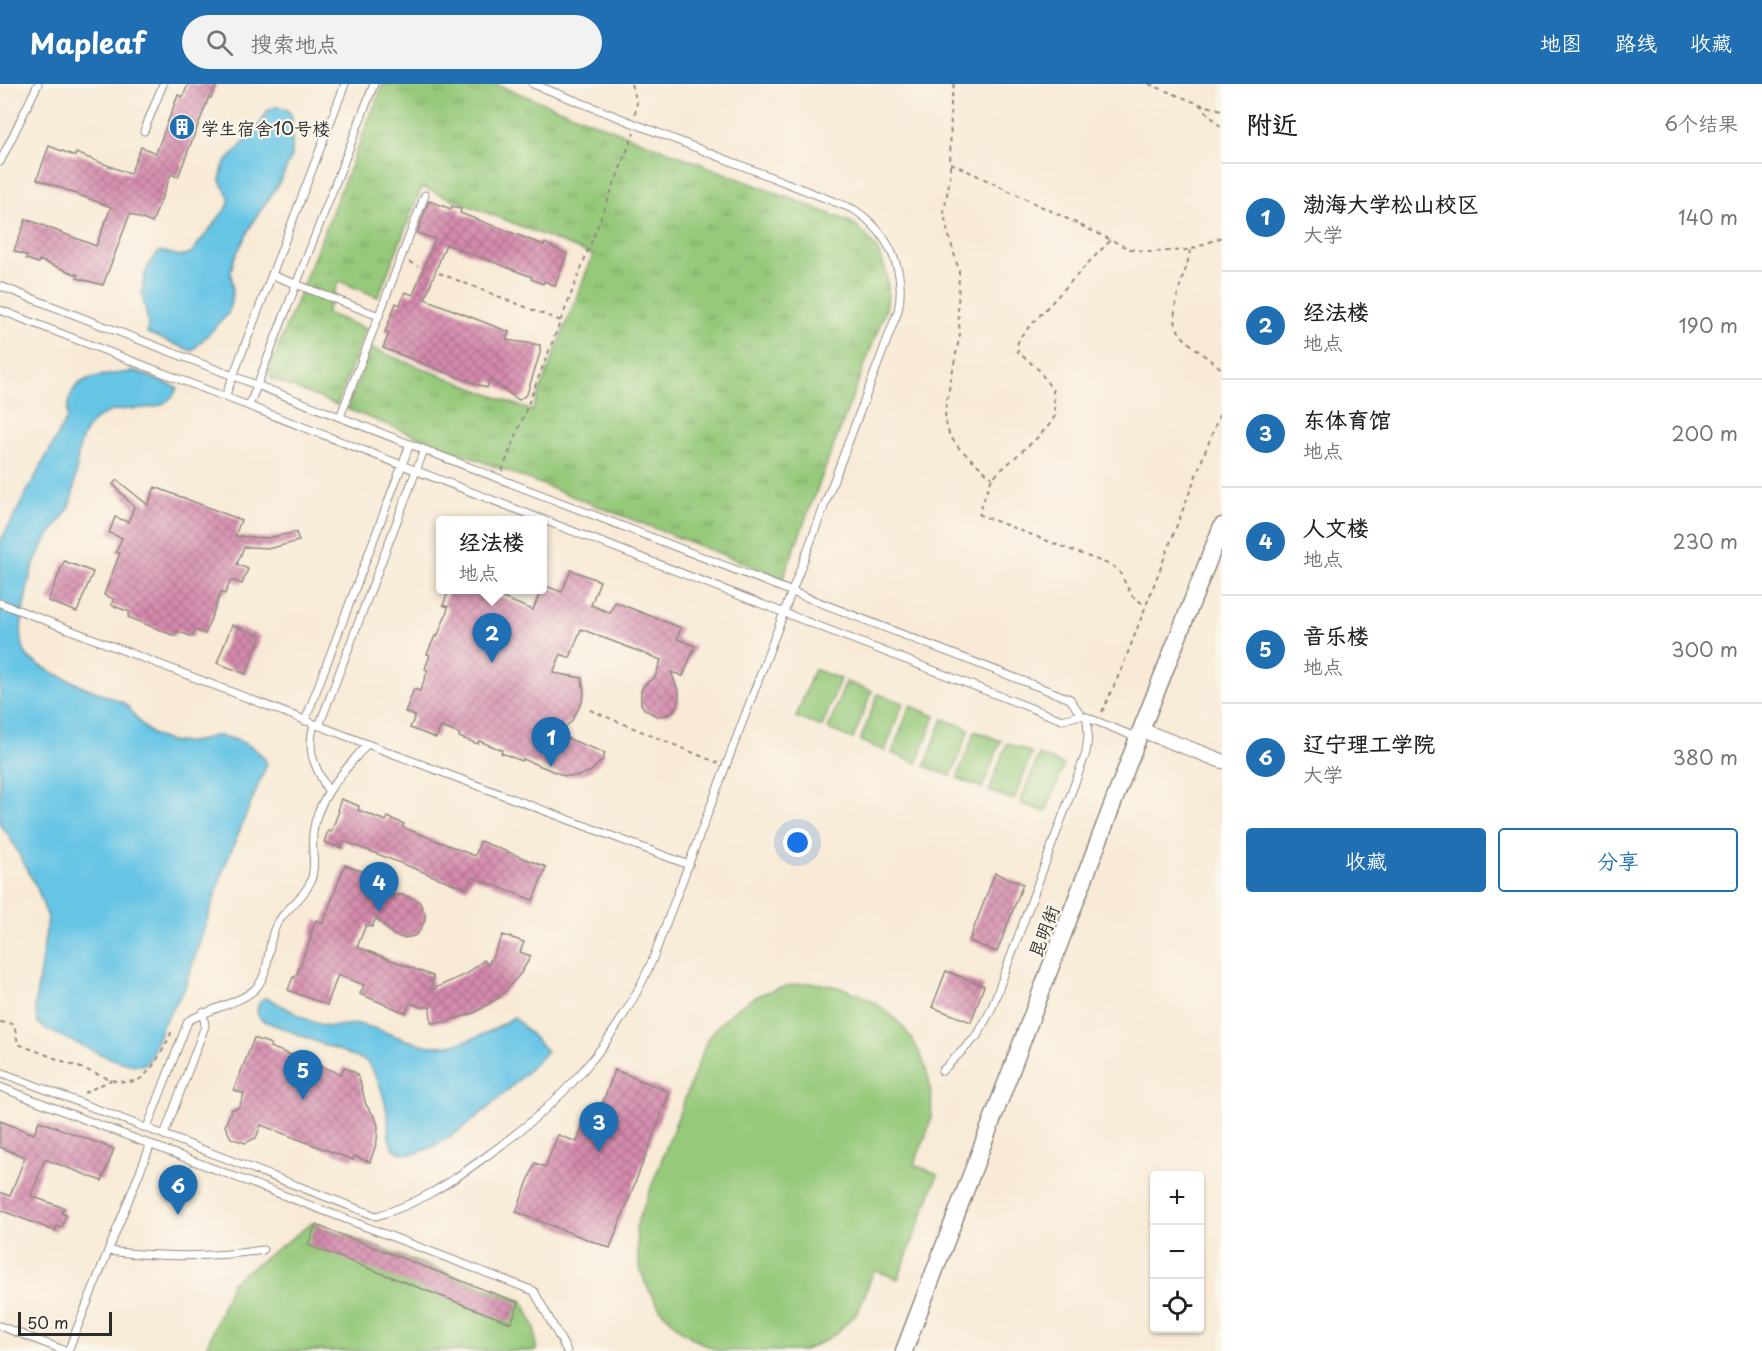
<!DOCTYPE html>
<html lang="zh">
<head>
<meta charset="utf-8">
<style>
	body { margin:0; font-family:"Playpen Sans","LXGW WenKai TC",sans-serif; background:#f2f2f2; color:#222 }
	.controls { position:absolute; right:18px; bottom:18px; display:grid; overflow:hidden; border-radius:6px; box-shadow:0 2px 4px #0004 }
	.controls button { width:54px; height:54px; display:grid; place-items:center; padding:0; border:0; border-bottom:2px solid #e0e0e0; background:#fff; color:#222; font:30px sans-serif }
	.scale { position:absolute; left:18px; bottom:15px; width:94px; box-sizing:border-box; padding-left:6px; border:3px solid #2b2b2b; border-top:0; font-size:16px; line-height:21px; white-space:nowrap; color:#2b2b2b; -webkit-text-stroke:4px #fbf7ec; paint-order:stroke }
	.you { position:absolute; left:798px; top:759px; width:21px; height:21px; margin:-15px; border:4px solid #fff; border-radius:50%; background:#1a73e8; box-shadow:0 0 0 9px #1a73e833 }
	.badge { display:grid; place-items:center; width:39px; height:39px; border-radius:50%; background:#1f6fb2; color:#fff; font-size:20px; font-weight:700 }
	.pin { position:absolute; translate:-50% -50px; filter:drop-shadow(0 2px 3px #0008) }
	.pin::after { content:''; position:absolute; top:32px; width:21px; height:18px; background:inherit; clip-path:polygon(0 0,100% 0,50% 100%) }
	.popup { position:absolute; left:436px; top:432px; width:111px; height:78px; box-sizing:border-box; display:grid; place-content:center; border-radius:6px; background:#fff; filter:drop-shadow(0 2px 4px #0005); font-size:20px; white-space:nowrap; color:#767676 }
	.popup b { font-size:22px; color:#222 }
	.popup::after { content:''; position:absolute; left:50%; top:100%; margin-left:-12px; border:12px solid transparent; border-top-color:#fff }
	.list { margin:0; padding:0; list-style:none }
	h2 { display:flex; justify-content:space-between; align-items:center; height:78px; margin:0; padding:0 24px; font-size:26px }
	h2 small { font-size:20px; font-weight:400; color:#767676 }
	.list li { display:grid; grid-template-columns:39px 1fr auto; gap:18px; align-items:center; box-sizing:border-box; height:108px; padding:0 24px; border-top:2px solid #e0e0e0 }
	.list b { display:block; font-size:22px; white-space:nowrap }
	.list p { margin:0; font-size:20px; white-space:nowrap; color:#767676 }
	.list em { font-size:20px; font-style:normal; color:#767676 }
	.actions { display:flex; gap:12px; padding:18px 24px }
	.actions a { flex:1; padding:14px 0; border:2px solid #1f6fb2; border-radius:6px; text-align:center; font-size:21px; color:#1f6fb2 }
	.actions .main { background:#1f6fb2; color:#fff }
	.icon { flex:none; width:33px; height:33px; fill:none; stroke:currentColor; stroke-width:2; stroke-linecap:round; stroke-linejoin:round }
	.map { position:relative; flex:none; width:1222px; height:1267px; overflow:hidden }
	header { display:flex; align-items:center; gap:36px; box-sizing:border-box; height:84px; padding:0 30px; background:#1f6fb2; color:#fff }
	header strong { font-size:28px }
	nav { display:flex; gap:33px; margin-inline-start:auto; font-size:21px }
	.search { width:420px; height:54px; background:#f2f2f2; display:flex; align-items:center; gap:15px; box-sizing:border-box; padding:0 21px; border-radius:33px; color:#767676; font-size:22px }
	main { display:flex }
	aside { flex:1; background:#fff }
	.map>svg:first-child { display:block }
	.grass { fill:url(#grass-tufts); stroke:#607a52; stroke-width:1.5 }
	.garden { fill:#96c97a; stroke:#607a52; stroke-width:1.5 }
	.water { fill:#66c5e5; stroke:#487888; stroke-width:1.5 }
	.building { fill:url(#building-cross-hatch) }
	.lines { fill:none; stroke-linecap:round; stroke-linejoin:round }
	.service-casing { stroke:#928a80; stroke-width:9 }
	.minor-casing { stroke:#928a80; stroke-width:16 }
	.tertiary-casing { stroke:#928a80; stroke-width:19 }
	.path { stroke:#928a80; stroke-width:2; stroke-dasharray:4.5 4.5; stroke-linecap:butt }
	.service { stroke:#fff; stroke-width:7 }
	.minor { stroke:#fff; stroke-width:14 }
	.tertiary { stroke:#fff; stroke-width:16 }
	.labels { text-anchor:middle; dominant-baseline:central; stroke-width:4.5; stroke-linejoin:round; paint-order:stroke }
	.poi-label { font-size:18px; fill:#2b2b2b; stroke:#fbf7ec; text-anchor:start }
	.street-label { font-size:18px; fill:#2b2b2b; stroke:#fbf7ec }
</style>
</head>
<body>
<header>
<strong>Mapleaf</strong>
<div class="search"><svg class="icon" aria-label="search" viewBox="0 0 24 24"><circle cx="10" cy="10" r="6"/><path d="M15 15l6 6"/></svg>搜索地点</div>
<nav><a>地图</a><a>路线</a><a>收藏</a></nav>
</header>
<main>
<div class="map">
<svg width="1222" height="1267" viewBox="0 0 1222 1267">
	<defs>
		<pattern id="grass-tufts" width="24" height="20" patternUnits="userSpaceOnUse" patternTransform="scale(1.5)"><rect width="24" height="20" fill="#96c97a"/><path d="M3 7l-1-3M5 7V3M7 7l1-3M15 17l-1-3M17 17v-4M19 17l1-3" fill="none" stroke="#7ba364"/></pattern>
		<pattern id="building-cross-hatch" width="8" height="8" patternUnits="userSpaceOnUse" patternTransform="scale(1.5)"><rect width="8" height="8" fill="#d58aad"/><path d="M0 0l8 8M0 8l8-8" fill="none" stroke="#ad718d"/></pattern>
	</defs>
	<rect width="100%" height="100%" fill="#fbf7ec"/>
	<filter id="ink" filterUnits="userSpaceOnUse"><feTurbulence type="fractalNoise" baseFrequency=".0167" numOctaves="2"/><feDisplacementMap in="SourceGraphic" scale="12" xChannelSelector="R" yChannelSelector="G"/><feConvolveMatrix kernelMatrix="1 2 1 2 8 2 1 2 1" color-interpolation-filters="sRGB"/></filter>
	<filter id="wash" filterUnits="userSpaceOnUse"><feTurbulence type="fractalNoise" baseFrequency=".008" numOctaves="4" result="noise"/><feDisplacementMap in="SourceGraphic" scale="24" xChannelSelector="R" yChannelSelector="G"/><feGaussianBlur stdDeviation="1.35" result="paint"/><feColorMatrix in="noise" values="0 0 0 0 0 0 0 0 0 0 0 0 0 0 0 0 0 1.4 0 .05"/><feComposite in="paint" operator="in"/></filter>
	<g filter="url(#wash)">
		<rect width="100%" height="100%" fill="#f8ead6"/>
		<path class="grass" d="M383 0H495L853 139C880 160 893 190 886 225L783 494 347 325 371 264 532 327 593 171 422 103 378 213 339 197 326 229 366 245 337 321 271 295 269 286Z"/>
		<g class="garden">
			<polygon points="814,585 840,595 822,643 796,633"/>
			<polygon points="846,598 872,607 853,655 828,645"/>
			<polygon points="878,610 903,619 885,667 860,657"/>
			<polygon points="910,622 935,632 917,679 892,669"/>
			<polygon points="943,635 969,645 951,692 925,682"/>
			<polygon points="975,647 1001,657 982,704 957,694"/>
			<polygon points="1007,659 1032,669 1014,716 989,707"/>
			<polygon points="1039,671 1064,681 1046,728 1020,719"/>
			<path d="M806 899C864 900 913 935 928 992 931 1006 933 1023 930 1038 927 1052 919 1067 914 1081L938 1090 898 1195 874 1186 858 1228 836 1249 824 1257 803 1267H718L694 1255 682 1247 661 1226 646 1201 641 1187 638 1173 636 1143 708 954C733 921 764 903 806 899Z"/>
			<polygon points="312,1139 523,1217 535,1244 536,1267 205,1267 232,1198"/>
		</g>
		<g class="water">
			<path d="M278 22 288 26 292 33V72L278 101 254 136 234 175 231 187 233 209 228 230 192 267 147 249C149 237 146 228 143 216 140 198 147 178 160 167L180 172 191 169 228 122C232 109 223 107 220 96L224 80 256 46 268 26Z"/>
			<path d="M135 287 178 304C159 340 122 312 94 337 70 359 81 396 69 423 66 431 61 435 56 442 49 451 42 462 37 473 30 486 28 502 25 517 22 533 18 555 26 570 35 585 105 611 124 619 136 630 141 645 156 652 171 660 186 660 202 656 207 654 214 651 220 652 236 654 261 664 267 680L224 784 184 906 164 938 149 976C146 979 146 980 141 981 121 983 66 954 46 945L37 938 35 920 48 834 37 804 8 750 0 742V458L67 334C67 286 99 294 135 287Z"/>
			<path d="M264 914 269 915C288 924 306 938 327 942 339 944 351 938 363 941 382 946 400 955 420 960 452 968 488 950 514 933L547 967C528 988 421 1097 393 1063 386 1054 390 1039 387 1028 384 1011 377 991 366 977L262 936C254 929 257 920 264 914Z"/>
		</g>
		<g id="blocks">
			<g class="building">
				<polygon points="188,0 217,0 211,14 209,13 178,93 171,90 152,139 130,130 103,201 77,194 78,191 39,176 38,179 26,175 27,172 14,167 26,135 96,162 111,123 37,95 49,62 75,72 76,69 130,90 141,63 156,69 178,11 183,13"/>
				<polygon points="429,117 451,125 452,122 461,125 460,129 544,161 545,159 567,170 555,202 544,197 543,200 531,195 532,193 446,160 425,215 509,248 506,256 540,261 540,269 527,310 519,316 490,296 487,304 383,264 389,249 385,248 396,219 400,221 405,208 413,211 435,155 417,149"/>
				<polygon points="117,396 148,421 155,403 241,436 235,452 267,454 296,448 299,457 272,464 244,463 237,480 248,485 242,500 231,496 225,510 221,508 205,550 195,546 193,553 177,547 175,552 128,533 130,528 111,521 114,515 104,511 120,469 116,468 122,454 109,449 115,433 128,438 134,423 113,400"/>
				<polygon points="64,477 93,488 77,528 48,517"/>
				<polygon points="571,486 600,497 591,521 610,529 615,518 681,544 677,555 695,562 683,592 671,588 679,609 678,620 675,625 670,630 657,632 645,626 641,620 641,607 644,601 655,593 661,576 581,545 570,574 561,570 553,589 582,594 584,610 582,618 571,638 556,650 605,669 602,676 591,687 578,692 565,692 523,675 522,677 501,669 502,666 479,657 478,660 459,653 460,650 441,643 436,654 410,644 415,632 405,628 414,605 420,607 428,586 425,585 430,571 427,570 435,552 437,553 447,528 448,523 443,521 449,506 489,506 488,508 533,526 541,506 543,506 543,501 562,508"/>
				<polygon points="232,541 261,552 246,590 217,579"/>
				<polygon points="341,715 359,722 358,726 386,737 388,733 404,740 402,743 475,772 480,757 546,783 533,816 472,793 467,805 344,757 341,764 324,758 328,747 331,748 339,727 337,726"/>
				<polygon points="345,781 390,798 385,812 403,811 415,815 420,819 425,830 425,836 419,848 414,852 404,854 393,851 376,834 372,843 366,841 357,863 433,892 431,906 468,889 484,876 488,881 503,851 524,858 520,868 531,872 521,889 500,913 474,929 445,938 431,939 430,923 421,923 410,919 406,929 360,910 364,901 338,891 327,921 288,906 293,893 295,894 312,851 310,850 316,836 323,839"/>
				<polygon points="995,789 1023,800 997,868 969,857"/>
				<polygon points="946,887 984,902 971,938 932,923"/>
				<polygon points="254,954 271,960 270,963 341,990 344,983 356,989 360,997 366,1021 375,1033 378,1042 377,1057 370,1078 354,1072 353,1076 261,1041 256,1054 245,1059 231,1054 225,1042 231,1026 239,1023 244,1010 234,1006"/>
				<polygon points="615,986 670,1008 610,1164 516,1128 535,1079 545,1083 558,1051 577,1058 589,1024 599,1028"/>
				<polygon points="0,1037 34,1050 39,1037 114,1065 102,1097 45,1075 31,1112 64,1124 61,1129 66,1131 61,1144 57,1142 55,1147 0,1126 0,1108 10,1112 25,1073 0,1063"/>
				<polygon points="316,1141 519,1219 511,1239 308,1161"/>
			</g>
		</g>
	</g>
	<g filter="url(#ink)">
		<use href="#blocks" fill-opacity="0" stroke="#928a80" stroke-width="1.5"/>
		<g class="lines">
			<g class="service-casing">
				<g id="service">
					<polyline points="144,47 163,0"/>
					<polyline points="0,78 38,0"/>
					<polyline points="272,191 379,232"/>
					<polyline points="0,202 1070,615 1081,631 1138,654"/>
					<polyline points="0,226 1062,636 1081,631"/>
					<polyline points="225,313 345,0"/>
					<polyline points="249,322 374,0"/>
					<polyline points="340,333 425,111"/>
					<polyline points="0,519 367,660 689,781"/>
					<polyline points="305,637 410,360"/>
					<path d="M314 640C306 669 315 682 328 707"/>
					<polyline points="319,642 424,366"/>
					<polyline points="942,987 977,952 991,926 1086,669 1088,652 1087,633"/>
					<path d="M0 988 376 1132C416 1121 448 1100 481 1076 559 1021 613 965 652 877L898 227C907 186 888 147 853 125L533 0"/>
					<polyline points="0,1003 534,1207 567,1267"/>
					<path d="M147 1044 188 937C206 926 242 918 254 906 270 892 267 865 274 846 281 827 302 817 310 799 317 782 311 766 313 749 317 713 345 687 367 660"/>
					<polyline points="164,1051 205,942 203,928"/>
					<path d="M108 1167C160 1173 211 1174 263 1166"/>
					<polyline points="0,1242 66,1267"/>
					<polyline points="68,1267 151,1060"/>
				</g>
			</g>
			<g class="minor-casing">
				<polyline id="minor" points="1141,646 1222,677"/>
			</g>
			<g class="tertiary-casing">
				<polyline id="tertiary" points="904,1267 1141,646 1222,442"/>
			</g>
			<g class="path">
				<polyline points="631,0 637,18 635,30"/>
				<polyline points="954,0 951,17 950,93 944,128 947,145 959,187 958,226 960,250 946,320 945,335 949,350 958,363 992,394"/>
				<polyline points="1149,0 1199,20 1222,26"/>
				<polyline points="1199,20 1222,44"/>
				<polyline points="951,79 1130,165 1150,168 1190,166 1222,153"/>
				<polyline points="1110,157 1090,177 1020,253 1017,261 1018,268 1039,286 1053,307 1055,332 1050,340 1037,354 992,394 979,428 980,431 1113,482 1119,487 1132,512 1146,522"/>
				<path d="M1190 166C1187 193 1163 229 1182 252 1193 264 1209 275 1222 285"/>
				<polyline points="409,178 418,182"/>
				<polyline points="439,189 561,237"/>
				<polyline points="502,387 634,49"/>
				<polyline points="590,626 718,679"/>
				<polyline points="1102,628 1122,584 1222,324"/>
				<path d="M0 938 14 940 18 960 115 997C123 998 133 999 140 995 153 986 165 963 171 949L173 950"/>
				<polyline points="84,1009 111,996"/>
			</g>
			<use href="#service" class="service"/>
			<use href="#minor" class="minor"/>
			<use href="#tertiary" class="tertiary"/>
		</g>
	</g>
	<defs>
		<g id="building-disc" transform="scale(1.35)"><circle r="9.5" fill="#1f6fb2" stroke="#fbf7ec"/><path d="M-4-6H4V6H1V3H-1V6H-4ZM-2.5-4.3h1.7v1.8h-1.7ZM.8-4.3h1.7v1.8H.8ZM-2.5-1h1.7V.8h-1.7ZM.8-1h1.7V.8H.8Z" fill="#fff"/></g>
	</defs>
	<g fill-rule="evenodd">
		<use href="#building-disc" x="182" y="43"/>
	</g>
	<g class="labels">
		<g class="poi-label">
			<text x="201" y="43">学生宿舍10号楼</text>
		</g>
		<g class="street-label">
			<text transform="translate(1043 847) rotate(-69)">昆明街</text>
		</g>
	</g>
</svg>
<div class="controls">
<button>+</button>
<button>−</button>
<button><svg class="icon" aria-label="locate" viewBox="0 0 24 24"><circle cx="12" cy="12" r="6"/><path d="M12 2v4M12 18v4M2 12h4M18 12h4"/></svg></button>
</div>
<div class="scale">50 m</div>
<div class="you"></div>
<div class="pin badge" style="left:551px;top:683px">1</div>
<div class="pin badge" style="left:492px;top:579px">2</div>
<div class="popup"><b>经法楼</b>地点</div>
<div class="pin badge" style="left:599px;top:1068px">3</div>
<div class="pin badge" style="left:379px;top:828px">4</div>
<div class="pin badge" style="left:303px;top:1016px">5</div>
<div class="pin badge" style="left:178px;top:1131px">6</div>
</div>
<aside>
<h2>附近<small>6个结果</small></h2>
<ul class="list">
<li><span class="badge">1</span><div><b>渤海大学松山校区</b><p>大学</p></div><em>140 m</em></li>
<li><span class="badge">2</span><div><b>经法楼</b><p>地点</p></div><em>190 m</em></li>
<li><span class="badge">3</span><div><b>东体育馆</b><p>地点</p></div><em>200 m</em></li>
<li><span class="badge">4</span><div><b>人文楼</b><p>地点</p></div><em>230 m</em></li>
<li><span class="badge">5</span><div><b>音乐楼</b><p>地点</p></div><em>300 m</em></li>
<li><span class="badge">6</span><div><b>辽宁理工学院</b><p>大学</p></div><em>380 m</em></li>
</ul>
<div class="actions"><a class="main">收藏</a><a>分享</a></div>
</aside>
</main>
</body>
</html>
